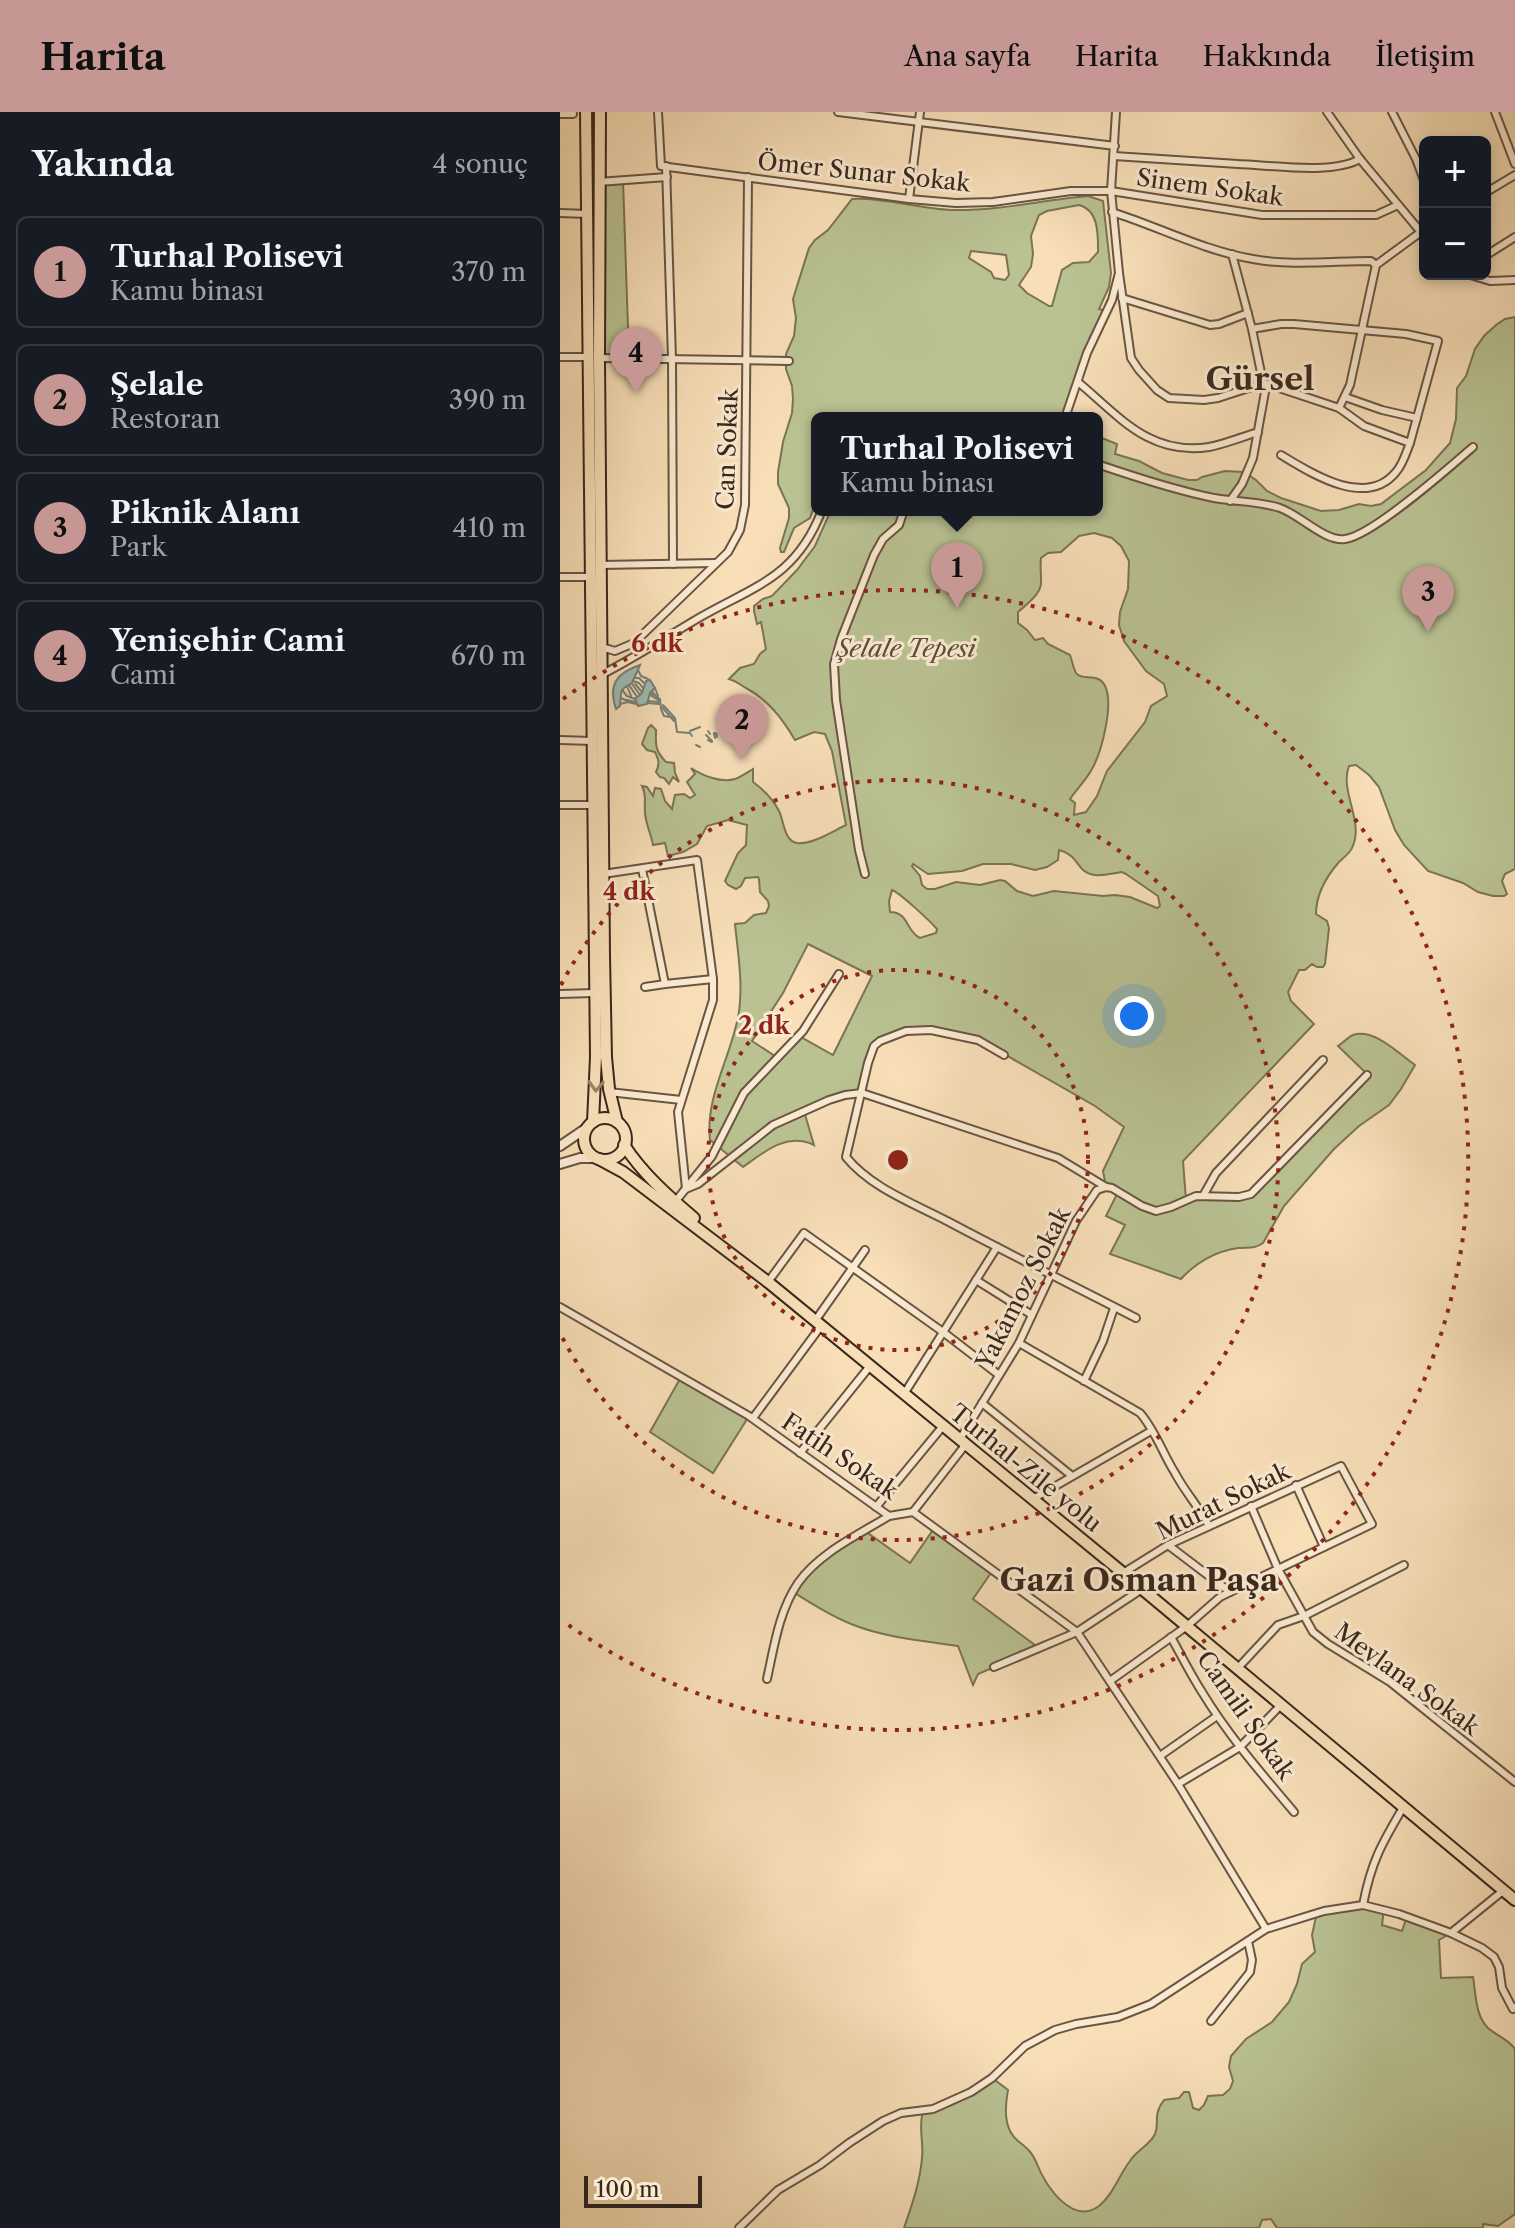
<!DOCTYPE html>
<html lang="tr">
<head>
<meta charset="utf-8">
<style>
	body { margin:0; font-family:"Libre Caslon Text",serif; background:#242831; color:#f1f3f6 }
	.controls { position:absolute; right:24px; top:24px; display:grid; overflow:hidden; border-radius:12px; box-shadow:0 4px 12px #0003 }
	.controls button { width:72px; height:72px; display:grid; place-items:center; padding:0; border:0; border-bottom:2px solid #363941; background:#171b24; color:#f1f3f6; font:40px sans-serif }
	.scale { position:absolute; left:24px; bottom:20px; width:118px; box-sizing:border-box; padding-left:8px; border:4px solid #3a271c; border-top:0; font-size:22px; line-height:28px; white-space:nowrap; color:#3a271c; -webkit-text-stroke:6px #faead1; paint-order:stroke }
	.you { position:absolute; left:574px; top:904px; width:28px; height:28px; margin:-20px; border:6px solid #fff; border-radius:50%; background:#1a73e8; box-shadow:0 0 0 12px #1a73e833 }
	.badge { display:grid; place-items:center; width:52px; height:52px; border-radius:50%; background:#c59692; color:#111; font-size:26px; font-weight:700 }
	.pin { position:absolute; translate:-50% -66px; filter:drop-shadow(0 2px 4px #0008) }
	.pin::after { content:''; position:absolute; top:42px; width:28px; height:24px; background:inherit; clip-path:polygon(0 0,100% 0,50% 100%) }
	.popup { position:absolute; left:251px; top:300px; width:292px; height:104px; box-sizing:border-box; display:grid; place-content:center; border-radius:12px; background:#171b24; filter:drop-shadow(0 2px 6px #0005); font-size:26px; white-space:nowrap; color:#9ea1a6 }
	.popup b { font-size:30px; color:#f1f3f6 }
	.popup::after { content:''; position:absolute; left:50%; top:100%; margin-left:-16px; border:16px solid transparent; border-top-color:#171b24 }
	.list { margin:0; padding:0; list-style:none }
	h2 { display:flex; justify-content:space-between; align-items:center; height:104px; margin:0; padding:0 32px; font-size:34px }
	h2 small { font-size:26px; font-weight:400; color:#9ea1a6 }
	.list li { display:grid; grid-template-columns:52px 1fr auto; gap:24px; align-items:center; box-sizing:border-box; height:112px; margin:0 16px 16px; padding:0 16px; border:2px solid #363941; border-radius:12px }
	.list b { display:block; font-size:30px; white-space:nowrap }
	.list p { margin:0; font-size:26px; white-space:nowrap; color:#9ea1a6 }
	.list em { font-size:26px; font-style:normal; color:#9ea1a6 }
	.map { position:relative; flex:none; width:955px; height:2116px; overflow:hidden }
	header { display:flex; align-items:center; gap:48px; box-sizing:border-box; height:112px; padding:0 40px; background:#c59692; color:#111 }
	header strong { font-size:38px }
	nav { display:flex; gap:44px; margin-inline-start:auto; font-size:28px }
	main { display:flex }
	aside { flex:1; background:#171b24 }
	.map>svg:first-child { display:block }
	.green { fill:#bac292; stroke:#7a7457; stroke-width:2; fill-rule:evenodd }
	.water { fill:#9ebcb4; stroke:#768077; stroke-width:2 }
	.lines { fill:none; stroke-linecap:round; stroke-linejoin:round }
	.stream { stroke:#768077; stroke-width:2 }
	.minor-casing { stroke:#6a5543; stroke-width:10 }
	.tertiary-casing { stroke:#6a5543; stroke-width:12 }
	.primary-casing { stroke:#3a271c; stroke-width:14 }
	.trunk-casing { stroke:#3a271c; stroke-width:14 }
	.minor { stroke:#faead1; stroke-width:6 }
	.tertiary { stroke:#faead1; stroke-width:8 }
	.primary { stroke:#f8dfb8; stroke-width:10 }
	.trunk { stroke:#f8dfb8; stroke-width:10 }
	.oneway { stroke:#99836a }
	.ring { fill:none; stroke:#8f2418; stroke-width:4; stroke-dasharray:4 8 }
	.labels { text-anchor:middle; dominant-baseline:central; stroke-width:6; stroke-linejoin:round; paint-order:stroke }
	.street-label { font-size:24px; fill:#3a271c; stroke:#faead1 }
	.park-label { font-size:24px; font-style:italic; fill:#5a4e3a; stroke:#faead1 }
	.district-label { font-size:32px; font-weight:bold; fill:#3a271c; stroke:#faead1 }
	.centre { fill:#8f2418; stroke:#faead1; stroke-width:4 }
	.ring-label { font-size:24px; text-anchor:middle; font-weight:bold; fill:#8f2418; stroke:#faead1; stroke-width:6; stroke-linejoin:round; paint-order:stroke }
</style>
</head>
<body>
<header>
<strong>Harita</strong>
<nav><a>Ana sayfa</a><a>Harita</a><a>Hakkında</a><a>İletişim</a></nav>
</header>
<main>
<aside>
<h2>Yakında<small>4 sonuç</small></h2>
<ul class="list">
<li><span class="badge">1</span><div><b>Turhal Polisevi</b><p>Kamu binası</p></div><em>370 m</em></li>
<li><span class="badge">2</span><div><b>Şelale</b><p>Restoran</p></div><em>390 m</em></li>
<li><span class="badge">3</span><div><b>Piknik Alanı</b><p>Park</p></div><em>410 m</em></li>
<li><span class="badge">4</span><div><b>Yenişehir Cami</b><p>Cami</p></div><em>670 m</em></li>
</ul>
</aside>
<div class="map">
<svg width="955" height="2116" viewBox="0 0 955 2116">
	<rect width="100%" height="100%" fill="#f8dfb8"/>
	<filter id="stains"><feTurbulence type="fractalNoise" baseFrequency=".0025" numOctaves="4"/><feColorMatrix values="0 0 0 0 .2 0 0 0 0 .09 0 0 0 0 .02 0 0 0 .5 -.17"/></filter>
	<radialGradient id="worn" r=".72"><stop offset=".6" stop-color="#630" stop-opacity="0"/><stop offset="1" stop-color="#630" stop-opacity=".3"/></radialGradient>
	<g class="green">
		<polygon points="63,68 69,246 45,246 44,70"/>
		<path d="M528 84 543 89 551 161 549 175 539 197 546 199 505 306H257V387L250 406 234 416 224 440H221L220 436 229 406V396L218 372V360L223 330 232 301 233 287 232 274 226 257V242L234 224 236 206 233 187 249 136 255 128 268 118 292 87C323 85 359 97 392 98 438 99 483 88 528 84ZM519 93C539 98 538 123 538 140L529 150 513 151 502 158 492 194H489L467 181 459 173 471 155 473 142 471 124 479 103 487 99ZM411 139 446 143 449 163 445 168 434 166 431 160 409 146Z"/>
		<path d="M955 205V757L945 762 942 769 947 782 944 784H933L918 780 903 771 868 759 844 733 835 718 819 675 809 663 796 653 789 654C779 679 805 710 792 736 790 741 783 746 779 750 766 765 756 782 756 802L767 809 769 816 765 852 763 855H757L752 852 745 858H739L728 880 731 889 754 912 623 1049 626 1088 636 1084H686L807 962 778 934C783 931 788 925 793 923 814 916 839 942 855 953L841 977 829 993 799 1014 774 1037 724 1094 703 1131C695 1137 688 1135 678 1136 656 1139 635 1151 621 1167L550 1142 565 1113 546 1104 558 1080 546 1075 543 1059 564 1015 535 994 430 934 359 917 314 934 302 981H295L244 999 254 1033C227 1020 204 1040 183 1055L150 1028C145 983 172 944 179 900 183 871 178 841 175 812L185 811 194 803 206 801 209 794 208 789 200 780 199 767 198 765 185 766 181 774 176 777 168 773 165 769 178 741 186 733 187 713 168 708 147 714 137 732 123 740 108 744 105 731 93 733C91 722 85 710 85 700 84 689 87 684 82 674L87 675 93 684 95 676 101 677 105 689 112 697 115 683 124 682 130 686 135 683 127 670 135 662 131 656C143 664 161 671 175 667 181 665 188 660 193 657V670C204 678 213 687 219 699 224 709 224 729 237 731 252 733 273 719 286 713L272 639 265 622 254 620 235 628C222 606 208 588 186 576 180 573 177 569 169 567L180 556 194 552 200 542 206 537 201 510 197 512 194 499V494L203 487 212 484 237 458 255 434 271 398H537V324L557 332 555 342 579 349 602 361 628 368H637L642 365 665 359 684 360 696 368 707 379 721 386 761 399 779 398 799 392 811 394 821 392 866 358 890 331 896 307 897 276 906 264 915 237 924 224 936 213 945 207ZM534 421 552 426 561 434 569 449 568 477 560 500 559 513 564 529 586 559 604 572 607 584 591 594 585 610 547 659 537 684 526 700 514 703 515 691 510 687C517 677 526 668 532 657 542 639 555 589 544 572 537 561 522 569 516 561 513 556 512 548 510 543L488 532 483 526 475 528 467 518 458 511V500C468 491 483 481 481 467 481 459 480 454 481 446L488 441 501 440 519 424ZM499 738C520 743 516 761 535 763 544 764 554 761 562 760L566 762 598 784 600 794 597 796 570 785 555 783 543 784 494 779 473 784 457 779 445 769 440 768 420 773 396 770 375 777H367L362 773 360 764 352 754 353 752 368 762 402 759 423 752H451L475 758 487 755 498 748ZM332 778C340 781 370 809 377 817L376 821 360 826C346 820 349 800 330 800L329 789ZM248 832 312 864 273 943 239 924 218 946 192 929 223 881Z"/>
		<path d="M91 613 96 618C96 633 94 637 106 650L114 651 115 661 119 670 113 665 109 672 104 666 100 665 96 660C100 651 99 649 95 640L87 638 82 632 88 616Z"/>
		<polygon points="121,1265 189,1304 153,1361 90,1320"/>
		<path d="M375 1415 433 1458 413 1487 479 1536 418 1562 413 1573 398 1534C365 1529 330 1526 299 1515 276 1507 254 1493 233 1480L252 1455 305 1419 350 1451Z"/>
		<path d="M785 1795 824 1797 822 1813 842 1819 847 1804 891 1821 879 1828 881 1866 913 1865C916 1882 915 1903 928 1916 937 1924 948 1927 955 1937V2102L938 2114 923 2112V2116H717L711 2107 702 2108 699 2116H344C352 2093 360 2070 362 2046 364 2031 358 2014 363 2000L373 1997 432 1966 448 1978C445 1995 443 2017 458 2029 468 2037 472 2040 477 2052 485 2073 512 2114 539 2094 553 2083 559 2063 570 2049 576 2039 590 2033 595 2022 600 2010 592 2004 604 1988L619 1986 624 1980H629L633 1996 639 1998 644 1993 648 1984 663 1983 670 1977 673 1969 669 1955 671 1944 686 1927 712 1910 729 1890 737 1872 742 1852 755 1840 752 1823 757 1800Z"/>
	</g>
	<g class="water">
		<path d="M80 553 72 571 64 576 61 581 60 594 56 597C48 573 56 561 80 553Z"/>
		<polygon points="90,568 95,576 90,581 87,592 78,594 75,587 82,581 86,569"/>
	</g>
	<g class="lines">
		<g class="stream">
			<polyline points="78,558 81,564 88,567"/>
			<polyline points="74,566 79,566 84,571"/>
			<polyline points="73,569 79,571 83,576"/>
			<polyline points="72,572 80,583"/>
			<polyline points="75,572 82,580"/>
			<polyline points="69,573 77,585"/>
			<polyline points="67,574 71,584"/>
			<polyline points="95,576 98,584"/>
			<polyline points="62,578 67,584 75,587"/>
			<polyline points="92,579 100,589"/>
			<polyline points="90,581 100,587 101,597 104,604 115,606 117,620 130,621 132,624"/>
			<polyline points="90,583 98,588"/>
			<polyline points="61,586 67,589"/>
			<polyline points="67,588 75,590"/>
			<polyline points="88,589 99,590"/>
			<polyline points="87,591 99,592"/>
			<polyline points="60,592 68,590 76,592"/>
			<polyline points="103,593 114,605"/>
			<polyline points="102,595 114,609"/>
			<polyline points="130,619 140,615"/>
			<polyline points="148,619 150,622"/>
			<polyline points="154,621 155,626"/>
			<polyline points="156,621 157,625"/>
			<polyline points="146,623 152,629"/>
			<polyline points="148,628 152,630"/>
			<polyline points="136,633 140,635"/>
		</g>
		<g class="minor-casing">
			<g id="minor">
				<polyline points="98,0 101,54 349,87 396,91 433,90 511,79 551,79 702,103 816,103 838,93"/>
				<polyline points="278,0 555,34"/>
				<polyline points="767,0 800,47 865,125"/>
				<polyline points="832,0 856,47 865,71"/>
				<polyline points="935,0 955,52"/>
				<polyline points="0,2 13,2"/>
				<path d="M554 44C595 47 637 49 678 52 711 53 772 63 800 47"/>
				<polyline points="106,54 112,247 113,452"/>
				<polyline points="38,70 107,65"/>
				<polyline points="925,81 955,63"/>
				<polyline points="349,87 360,0"/>
				<path d="M552 100C599 115 645 139 693 147 728 154 774 149 811 149L816 153 865 117"/>
				<polyline points="0,101 28,102"/>
				<polyline points="925,144 955,125"/>
				<polyline points="559,161 571,246 579,258 597,278 609,286 644,288 658,286 704,271 779,296 804,314 850,331 878,229 846,222 734,212 721,212 692,217"/>
				<polyline points="907,162 930,169 955,168"/>
				<polyline points="562,186 650,213 659,212 688,201"/>
				<polyline points="0,245 28,245"/>
				<polyline points="39,246 229,249"/>
				<path d="M518 270C559 304 589 344 649 335 665 332 682 325 698 320"/>
				<polyline points="785,285 822,298 857,306"/>
				<polyline points="779,296 790,273 816,153"/>
				<polyline points="505,306 527,241 552,188 559,161 551,79 556,0"/>
				<path d="M721 343C751 361 806 397 836 360 843 352 846 341 850 331"/>
				<path d="M537 352C575 365 614 378 654 386 676 390 699 389 720 396 740 403 765 430 785 427 812 424 890 355 913 335"/>
				<polyline points="670,389 682,372 693,346 705,280 692,217 672,142"/>
				<polyline points="40,453 156,451"/>
				<polyline points="0,465 31,465"/>
				<polyline points="41,535 55,539 74,531 168,440 180,418 185,393 188,65"/>
				<path d="M41 563C74 546 105 526 137 507 194 474 236 466 262 398"/>
				<polyline points="0,628 32,629"/>
				<polyline points="0,693 33,693"/>
				<polyline points="82,757 105,872 153,867"/>
				<polyline points="43,762 137,748 153,867 153,888 118,1000 126,1077 138,1072 213,1013 269,988 285,983 302,981 498,1046 546,1075"/>
				<polyline points="305,762 299,738 276,588 274,552 281,527 314,443 323,427 339,413 344,398"/>
				<polyline points="85,875 105,872"/>
				<polyline points="0,882 35,881"/>
				<path d="M444 943 418 928 371 918 346 919 320 929 314 934 308 951 286 1045C311 1076 355 1092 389 1110 451 1143 514 1174 576 1206"/>
				<polyline points="49,980 121,988"/>
				<polyline points="643,1084 656,1061 763,948"/>
				<polyline points="115,1090 152,1044 184,981 243,919 279,862"/>
				<polyline points="416,1168 472,1203"/>
				<polyline points="208,1170 244,1121 383,1220 439,1263"/>
				<polyline points="0,1195 189,1304 329,1404 353,1400 517,1520 618,1672 706,1817"/>
				<polyline points="255,1209 305,1138"/>
				<path d="M459 1231 580 1301C595 1318 603 1342 615 1361 625 1380 639 1395 649 1414"/>
				<polyline points="524,1269 543,1229 554,1196"/>
				<polyline points="344,1282 437,1135"/>
				<polyline points="422,1291 512,1364"/>
				<polyline points="193,1306 261,1214"/>
				<polyline points="400,1327 459,1231 516,1109 537,1078 546,1075 552,1076 582,1094 596,1099 611,1095 636,1084 679,1085 691,1082 807,963"/>
				<polyline points="240,1341 310,1254"/>
				<polyline points="736,1373 764,1435"/>
				<polyline points="473,1387 591,1319"/>
				<polyline points="691,1394 718,1457 753,1520 768,1532 830,1570 955,1670"/>
				<polyline points="316,1395 383,1314"/>
				<polyline points="353,1400 406,1332"/>
				<polyline points="563,1461 608,1433 781,1354 812,1412 670,1480 608,1433"/>
				<path d="M611 1525C621 1543 631 1563 642 1580 668 1623 701 1661 734 1700"/>
				<polyline points="434,1555 517,1520 582,1477"/>
				<polyline points="677,1557 718,1513 744,1504 844,1453"/>
				<path d="M207 1567C214 1535 219 1499 238 1471 259 1441 298 1423 329 1404"/>
				<polyline points="550,1569 627,1514 660,1485 670,1480"/>
				<polyline points="600,1644 657,1604"/>
				<polyline points="618,1672 680,1635 721,1593"/>
				<path d="M803 1793C811 1750 822 1731 844 1694"/>
				<polyline points="891,1821 922,1836 934,1845 939,1855 942,1876 953,1897 955,1895"/>
				<polyline points="651,1909 690,1860 692,1848 688,1829"/>
				<polyline points="179,2116 218,2078 260,2053 289,2031 323,2009 341,2001 373,1997 411,1980 432,1966 465,1934 495,1918 516,1912 558,1905 591,1892 706,1817 764,1799 803,1793 839,1802 891,1821 944,1778"/>
			</g>
		</g>
		<g class="tertiary-casing">
			<g id="tertiary">
				<polyline points="0,1034 28,1015"/>
				<polyline points="0,1052 20,1046 36,1046"/>
			</g>
		</g>
		<g class="primary-casing">
			<polyline id="primary" points="208,1170 563,1461 955,1788"/>
		</g>
		<g class="trunk-casing">
			<g id="trunk">
				<polyline points="26,0 36,945 33,1010"/>
				<polyline points="40,0 39,246 44,844 46,945 49,977 57,1010"/>
				<circle cx="45" cy="1027" r="21"/>
				<path d="M64 1033C83 1062 108 1084 134 1106"/>
				<polyline points="39,1047 63,1060 208,1170"/>
			</g>
		</g>
		<use href="#minor" class="minor"/>
		<use href="#tertiary" class="tertiary"/>
		<use href="#primary" class="primary"/>
		<use href="#trunk" class="trunk"/>
	</g>
	<defs><path id="oneway-chevron" d="M-2-3.5L2.5 0L-2 3.5" fill="none" stroke-width="1.6" stroke-linecap="round" stroke-linejoin="round" transform="scale(2)"/></defs>
	<use class="oneway" href="#oneway-chevron" transform="translate(36 974) rotate(92)"/>
	<g class="ring">
		<circle cx="338" cy="1048" r="190"/>
		<path d="M1 873A380 380 0 1 1 1 1223"/>
		<path d="M3 587A570 570 0 1 1 3 1509"/>
	</g>
	<g class="labels">
		<g class="street-label">
			<text transform="translate(304 60) rotate(6)">Ömer Sunar Sokak</text>
			<text transform="translate(650 75) rotate(8)">Sinem Sokak</text>
			<text transform="translate(167 337) rotate(-88)">Can Sokak</text>
			<text transform="translate(463 1176) rotate(-63)">Yakamoz Sokak</text>
			<text transform="translate(280 1344) rotate(34)">Fatih Sokak</text>
			<text transform="translate(466 1356) rotate(39)">Turhal-Zile yolu</text>
			<text transform="translate(663 1389) rotate(-26)">Murat Sokak</text>
			<text transform="translate(847 1567) rotate(36)">Mevlana Sokak</text>
			<text transform="translate(686 1603) rotate(55)">Camili Sokak</text>
		</g>
		<g class="park-label">
			<text x="346" y="536">Şelale Tepesi</text>
		</g>
		<g class="district-label">
			<text x="700" y="266">Gürsel</text>
			<text x="579" y="1467">Gazi Osman Paşa</text>
		</g>
	</g>
	<circle cx="338" cy="1048" r="12" class="centre"/>
	<g class="ring-label">
		<text x="97" y="540">6 dk</text>
		<text x="69" y="788">4 dk</text>
		<text x="204" y="922">2 dk</text>
	</g>
	<rect width="100%" height="100%" filter="url(#stains)"/>
	<rect width="100%" height="100%" fill="url(#worn)"/>
</svg>
<div class="controls">
<button>+</button>
<button>−</button>
</div>
<div class="scale">100 m</div>
<div class="you"></div>
<div class="pin badge" style="left:397px;top:496px">1</div>
<div class="popup"><b>Turhal Polisevi</b>Kamu binası</div>
<div class="pin badge" style="left:182px;top:648px">2</div>
<div class="pin badge" style="left:868px;top:520px">3</div>
<div class="pin badge" style="left:76px;top:281px">4</div>
</div>
</main>
</body>
</html>
